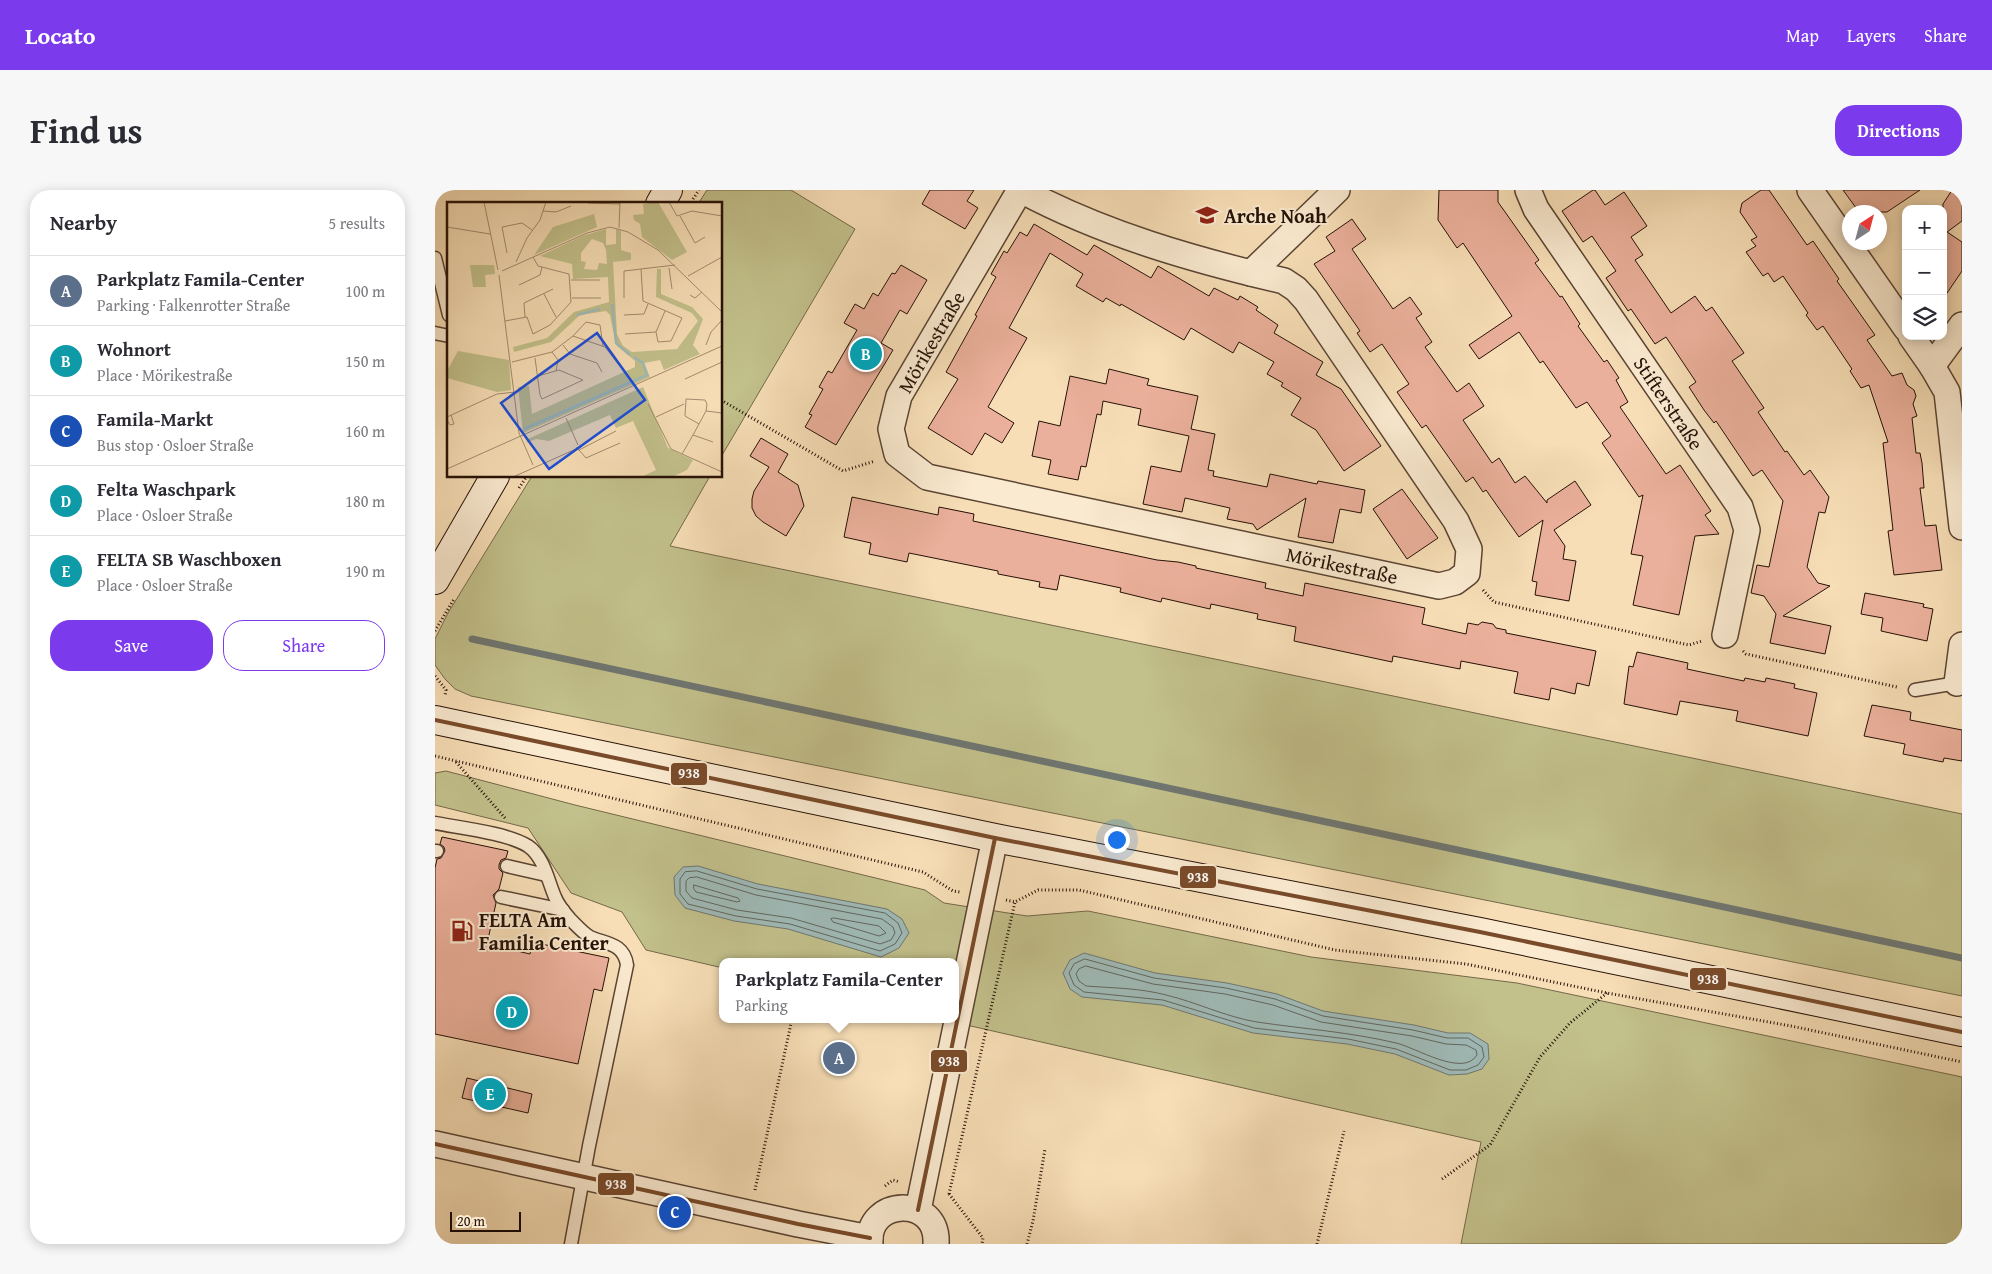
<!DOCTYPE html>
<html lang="en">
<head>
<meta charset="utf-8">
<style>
	body { margin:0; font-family:"Gentium Book Plus",serif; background:#f7f7f7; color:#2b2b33 }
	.controls { position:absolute; right:15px; top:15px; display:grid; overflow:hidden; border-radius:10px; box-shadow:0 2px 12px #0003 }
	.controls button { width:45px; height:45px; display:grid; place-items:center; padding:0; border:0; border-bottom:1px solid #e1e1e2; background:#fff; color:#2b2b33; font:25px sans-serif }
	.compass { position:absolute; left:1407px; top:15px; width:45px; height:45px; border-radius:50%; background:#fff; box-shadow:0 2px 12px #0003; rotate:36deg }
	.scale { position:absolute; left:15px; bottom:12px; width:71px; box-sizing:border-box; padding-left:5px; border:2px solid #261107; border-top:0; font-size:14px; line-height:18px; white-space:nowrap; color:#261107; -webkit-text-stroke:4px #faead0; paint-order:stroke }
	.you { position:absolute; left:681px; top:649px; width:18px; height:18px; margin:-12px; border:4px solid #fff; border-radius:50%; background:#1a73e8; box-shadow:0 0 0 8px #1a73e833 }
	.badge { display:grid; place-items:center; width:32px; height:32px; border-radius:50%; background:#7c3aed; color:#fff; font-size:16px; font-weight:700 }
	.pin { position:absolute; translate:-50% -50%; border:2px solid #fff; box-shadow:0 1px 5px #0006 }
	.popup { position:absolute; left:284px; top:768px; width:240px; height:65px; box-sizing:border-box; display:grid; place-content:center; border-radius:10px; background:#fff; filter:drop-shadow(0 1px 4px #0005); font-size:16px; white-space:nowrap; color:#7c7c81 }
	.popup b { font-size:19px; color:#2b2b33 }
	.popup::after { content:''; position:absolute; left:50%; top:100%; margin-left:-10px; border:10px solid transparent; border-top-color:#fff }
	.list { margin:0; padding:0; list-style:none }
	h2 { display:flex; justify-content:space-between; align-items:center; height:65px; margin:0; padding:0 20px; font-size:21px }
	h2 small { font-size:16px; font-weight:400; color:#7c7c81 }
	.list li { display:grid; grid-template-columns:32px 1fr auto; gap:15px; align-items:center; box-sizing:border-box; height:70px; padding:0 20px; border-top:1px solid #e1e1e2 }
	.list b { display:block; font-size:19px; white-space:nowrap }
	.list p { margin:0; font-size:16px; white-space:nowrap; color:#7c7c81 }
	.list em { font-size:16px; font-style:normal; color:#7c7c81 }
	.actions { display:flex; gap:10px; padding:15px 20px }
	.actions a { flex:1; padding:11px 0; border:1px solid #7c3aed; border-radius:20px; text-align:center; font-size:18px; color:#7c3aed }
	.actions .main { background:#7c3aed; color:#fff }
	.icon { flex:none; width:28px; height:28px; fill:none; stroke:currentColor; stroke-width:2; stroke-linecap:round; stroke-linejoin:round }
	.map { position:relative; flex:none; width:1527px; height:1054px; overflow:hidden; border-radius:20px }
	header { display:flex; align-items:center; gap:30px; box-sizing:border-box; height:70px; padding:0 25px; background:#7c3aed; color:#fff }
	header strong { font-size:24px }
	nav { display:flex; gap:28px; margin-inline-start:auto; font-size:18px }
	.intro { display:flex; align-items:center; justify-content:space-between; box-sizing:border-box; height:120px; padding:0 30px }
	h1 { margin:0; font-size:35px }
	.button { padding:12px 22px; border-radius:20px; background:#7c3aed; color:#fff; font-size:18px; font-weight:700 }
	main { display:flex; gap:30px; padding:0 30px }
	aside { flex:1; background:#fff; border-radius:20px; box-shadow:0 2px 12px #0003 }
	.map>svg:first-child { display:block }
	.green { fill:#c2c08b; stroke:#746849 }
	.water { fill:#9fbab7; stroke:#6f7671 }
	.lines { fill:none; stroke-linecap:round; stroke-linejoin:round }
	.shore { stroke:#62665f; stroke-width:1 }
	.stream { stroke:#6f7671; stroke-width:7 }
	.building { fill:#ebb09b; stroke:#261107 }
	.lane-casing { stroke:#5a4433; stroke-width:15 }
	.street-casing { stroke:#5a4433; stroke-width:28 }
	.secondary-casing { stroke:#261107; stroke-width:30 }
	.path { stroke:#261107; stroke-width:3; stroke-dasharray:1 2.5; stroke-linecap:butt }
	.lane { stroke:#faead0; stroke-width:12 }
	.street { stroke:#faead0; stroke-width:25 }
	.secondary { stroke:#faead0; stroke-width:28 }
	.bus-1-casing { stroke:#faead0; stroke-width:8 }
	.bus-1 { stroke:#7a4b2a; stroke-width:4 }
	.labels { text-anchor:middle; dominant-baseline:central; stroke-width:4; stroke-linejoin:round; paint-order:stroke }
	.poi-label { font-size:20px; font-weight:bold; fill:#261107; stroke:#faead0; text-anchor:start }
	.street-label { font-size:20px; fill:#261107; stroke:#faead0 }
	.inset-river { fill:none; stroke:#9fbab7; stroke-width:2.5 }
	.inset-road { fill:none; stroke:#a38c70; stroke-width:1 }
	.view { fill:#1d4ed8; fill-opacity:0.15; stroke:#1d4ed8; stroke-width:2.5 }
	.inset-edge { fill:none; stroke:#261107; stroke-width:2.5 }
	.line-badge { stroke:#faead0; stroke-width:2 }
	.badge-label { font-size:14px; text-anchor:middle; font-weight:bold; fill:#fff }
</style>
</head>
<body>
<header>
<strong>Locato</strong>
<nav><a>Map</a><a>Layers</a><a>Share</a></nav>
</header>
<div class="intro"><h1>Find us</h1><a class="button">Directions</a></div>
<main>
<aside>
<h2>Nearby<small>5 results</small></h2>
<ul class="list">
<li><span class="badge" style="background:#5c6f8a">A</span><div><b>Parkplatz Famila-Center</b><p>Parking · Falkenrotter Straße</p></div><em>100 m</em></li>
<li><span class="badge" style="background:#0f9aa8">B</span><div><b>Wohnort</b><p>Place · Mörikestraße</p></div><em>150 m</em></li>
<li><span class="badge" style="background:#1a4fb4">C</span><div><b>Famila-Markt</b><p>Bus stop · Osloer Straße</p></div><em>160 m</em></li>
<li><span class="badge" style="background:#0f9aa8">D</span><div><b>Felta Waschpark</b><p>Place · Osloer Straße</p></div><em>180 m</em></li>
<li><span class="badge" style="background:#0f9aa8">E</span><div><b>FELTA SB Waschboxen</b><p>Place · Osloer Straße</p></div><em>190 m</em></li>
</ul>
<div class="actions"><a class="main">Save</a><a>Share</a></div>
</aside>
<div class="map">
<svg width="1527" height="1054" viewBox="0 0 1527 1054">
	<rect width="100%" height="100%" fill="#f7deb6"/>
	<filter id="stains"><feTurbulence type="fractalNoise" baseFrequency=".004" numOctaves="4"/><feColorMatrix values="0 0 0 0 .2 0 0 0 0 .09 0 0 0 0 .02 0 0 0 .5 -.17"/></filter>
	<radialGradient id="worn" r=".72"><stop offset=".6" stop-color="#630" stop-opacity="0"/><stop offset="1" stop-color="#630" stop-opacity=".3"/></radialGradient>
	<g class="green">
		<polygon points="272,0 356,0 420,39 286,267 286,14 263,14"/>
		<polygon points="97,286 275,286 235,356 1527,624 1527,806 36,506 20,499 10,489 0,475 0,449 13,423"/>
		<polygon points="11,581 140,615 490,700 509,713 592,726 653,721 876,767 1082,793 1527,887 1527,1054 1026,1054 1046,952 505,829 520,829 520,772 288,772 288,778 211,760 187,722 136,703 93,638 0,615 0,583"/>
	</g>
	<g class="water">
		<polygon points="263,676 323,694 452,719 467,729 474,743 464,758 446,767 353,739 299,731 250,718 240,705 239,687 248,677"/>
		<polygon points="649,763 720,783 792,793 842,804 888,821 979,835 1013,843 1035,843 1053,854 1054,869 1047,879 1032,884 1014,885 960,864 912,854 818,843 727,815 647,807 635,799 628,783 635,770"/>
	</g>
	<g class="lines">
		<g class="shore">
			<polygon points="262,681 322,699 450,723 463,733 467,743 460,754 445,761 355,734 301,726 253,714 245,704 245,689 250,682"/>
			<polygon points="262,687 321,705 447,729 458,737 460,743 456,750 445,754 356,728 302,720 257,708 251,701 251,691 254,688"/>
			<polygon points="259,695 303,708 305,711 302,712 261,702 259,699"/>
			<polygon points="399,728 444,736 451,743 444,746 398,732 396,729"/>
			<polygon points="650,769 719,788 791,798 840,809 888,826 978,840 1012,848 1033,848 1047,857 1049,867 1043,875 1031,880 1015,880 961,859 913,849 819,838 728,810 649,802 639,795 634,783 639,774"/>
			<path d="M651 776 718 794 790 804 838 815 886 832 977 846 1011 854 1031 855 1041 860 1042 865C1028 888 980 857 961 853 915 842 869 839 822 832 791 827 761 812 731 805 705 798 677 798 651 796L644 791 641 784 644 779Z"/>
		</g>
		<polyline class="stream" points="37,449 1527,768"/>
	</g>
	<g class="building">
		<polygon points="495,0 539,0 532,11 543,18 530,39 487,14"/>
		<polygon points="1004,0 1063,0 1063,12 1104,70 1100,73 1125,107 1127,106 1145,134 1143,136 1169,172 1172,170 1184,188 1181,190 1193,212 1185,217 1231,284 1245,275 1276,321 1270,325 1284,344 1260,346 1244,425 1198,415 1208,366 1196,364 1208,305 1204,307 1167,253 1176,246 1152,212 1141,218 1108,171 1105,173 1084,142 1044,169 1034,155 1077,126 1028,53 1022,58 1003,30"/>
		<polygon points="1158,0 1160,0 1170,15 1189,2 1212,36 1196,47 1208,65 1200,70 1236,123 1260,106 1271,121 1277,117 1309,163 1297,171 1329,218 1323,222 1350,262 1352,261 1369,285 1375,280 1394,307 1390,323 1384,322 1372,377 1383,393 1395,396 1348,426 1396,436 1390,464 1335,453 1341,424 1329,406 1316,403 1322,375 1334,377 1348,311 1327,280 1318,286 1281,231 1279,233 1269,220 1254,197 1261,192 1231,147 1220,154 1196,119 1193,121 1171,88 1181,81 1157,46 1148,52 1127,21"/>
		<polygon points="1326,0 1334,0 1372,55 1378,51 1404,89 1402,91 1440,145 1432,150 1457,186 1467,183 1472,195 1479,200 1481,206 1478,214 1482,226 1477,228 1481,263 1485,263 1487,273 1489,298 1485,298 1490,336 1501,335 1507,380 1459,385 1453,341 1458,340 1448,253 1453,252 1434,195 1426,198 1415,181 1417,179 1388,136 1382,140 1371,125 1373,123 1348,86 1339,92 1333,83 1328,86 1311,62 1321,56 1316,50 1322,47 1305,22 1307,13"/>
		<polygon points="1408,0 1485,0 1452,22 1424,22"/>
		<polygon points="1517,0 1527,0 1527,31 1512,42 1527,52 1527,81 1508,109 1508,14"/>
		<polygon points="917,29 931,49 917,59 958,119 975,107 987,124 981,128 997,152 990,157 1022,202 1034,193 1049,216 1028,230 1057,273 1064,268 1080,293 1090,286 1112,313 1112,310 1140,291 1156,315 1119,340 1130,356 1128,369 1141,371 1134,411 1100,405 1102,392 1097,391 1108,330 1084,347 1051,300 1048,302 1038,287 1031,292 991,235 987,238 962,202 974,194 947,154 935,162 922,143 925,141 879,74 900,61 891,47"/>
		<polygon points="599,34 652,65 659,55 716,88 723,76 774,106 779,98 803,110 805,106 823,117 821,120 843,135 839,143 888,172 881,185 906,199 946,256 909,281 881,240 856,225 866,208 846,196 848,193 832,184 839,172 804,152 798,163 756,138 749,150 686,114 685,116 671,108 668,112 641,96 648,84 615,63 574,138 592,148 553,217 579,233 567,253 550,243 537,265 493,238 523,189 511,182 542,126 540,125 561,87 556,84 569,61 572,63 585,42 592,46"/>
		<polygon points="466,75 492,90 472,124 465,120 446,153 458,160 401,255 370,237 377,225 374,224 388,199 384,197 393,181 397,183 422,140 409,133 420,114 429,119 438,103 443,106 457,83 460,84"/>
		<polygon points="674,179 714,189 712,195 763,206 756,239 780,244 773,280 779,281 778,286 832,297 835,284 882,294 883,291 930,300 926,323 905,319 898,353 863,347 871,308 822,340 818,334 792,329 795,318 750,308 747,322 708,314 716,276 746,282 754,246 703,235 706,219 668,211 666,225 662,224 651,277 646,276 643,290 613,284 616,270 597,266 604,231 625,236 635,186 671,194"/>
		<polygon points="326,248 353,264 343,282 363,295 369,316 351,346 328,332 321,326 317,318 317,309 319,301 334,277 315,266"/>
		<polygon points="967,299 1003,348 972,369 938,319"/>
		<polygon points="417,307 503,325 504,317 539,324 538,331 722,370 743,372 761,376 761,378 831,393 830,398 868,406 870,393 990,418 987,434 1031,444 1033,433 1043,435 1047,432 1058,434 1061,438 1071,440 1071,443 1161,461 1154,496 1142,493 1140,504 1116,498 1114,510 1079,503 1083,482 1026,471 1025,479 958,466 957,472 859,451 861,437 822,429 823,424 776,414 775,419 727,408 726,412 685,402 686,398 625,385 622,400 604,397 605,392 563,384 563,381 474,363 472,372 434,364 436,353 409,347"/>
		<polygon points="1430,403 1489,414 1488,417 1498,419 1492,451 1446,441 1448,428 1426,424"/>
		<polygon points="1202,462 1253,473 1252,479 1309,491 1310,488 1330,492 1331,488 1360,494 1359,498 1382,503 1373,546 1301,531 1303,521 1245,511 1242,525 1189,514 1194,476 1198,477"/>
		<polygon points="1437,515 1476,522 1475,530 1527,540 1527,571 1509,568 1508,572 1468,564 1470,554 1429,546"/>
		<polygon points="7,647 73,661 71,668 66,670 64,675 64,679 68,683 64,699 58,705 61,713 52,754 95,764 97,752 174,768 167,801 159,799 143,874 0,844 0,678 2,669 6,668 10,661 9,657 5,654"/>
		<polygon points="32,888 97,904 93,923 27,908"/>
	</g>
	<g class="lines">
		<g class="lane-casing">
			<g id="lane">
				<polyline points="0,68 14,125"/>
				<polyline points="0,143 14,146"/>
				<polyline points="1480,500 1522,493 1525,495"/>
				<path d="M0 633C26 638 72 643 93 656 109 667 113 691 120 707 123 715 129 722 135 729 141 735 148 743 155 747 171 754 189 753 192 775L154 956 136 1054"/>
				<polyline points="0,661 2,661"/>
				<polyline points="72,676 111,685"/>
				<polyline points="66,707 128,720"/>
			</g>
		</g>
		<g class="street-casing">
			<g id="street">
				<path d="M585 0 464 206 456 239 462 264 492 287 1004 396 1020 392 1032 383 1034 359 1021 331 871 110 861 99 849 91C759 70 668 44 586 0"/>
				<polyline points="1093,0 1101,19 1305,317 1312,340 1290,445"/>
				<polyline points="1375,0 1471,138"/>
				<polyline points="816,83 902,0"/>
				<polyline points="1476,146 1497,176 1512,202 1527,337"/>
				<polyline points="1497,176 1527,135"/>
				<polyline points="1522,493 1527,455"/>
				<polyline points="0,954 363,1034 435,1048"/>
				<polyline points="483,1020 560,648"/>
				<path d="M435 1054C431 1007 504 1005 501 1054"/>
			</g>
		</g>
		<g class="secondary-casing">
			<g id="secondary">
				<polyline points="225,14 233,0"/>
				<polyline points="0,390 60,286"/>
				<polyline points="0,530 560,648 1045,742 1527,842"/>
			</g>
		</g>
		<g class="path">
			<polyline points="258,9 264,0"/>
			<polyline points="286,210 408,281 440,271"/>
			<polyline points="84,298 92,286"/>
			<polyline points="1048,400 1059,412 1254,455 1267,451"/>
			<polyline points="0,441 19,409"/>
			<polyline points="1308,461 1311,464 1462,497"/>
			<polyline points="0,486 11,500 10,506"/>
			<polyline points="0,566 488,682 518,701 525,702"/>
			<polyline points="21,572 70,628"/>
			<polyline points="571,710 580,712 603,700 644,700 900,760 1031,774 1172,803 1356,836 1527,872"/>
			<polyline points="1007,989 1055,955 1105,867 1135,833 1172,803"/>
			<polyline points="450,996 458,990 465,992"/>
			<polyline points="320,1000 357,829"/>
			<polyline points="514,1004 580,712"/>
			<polyline points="514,1004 548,1048 547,1054"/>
			<polyline points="592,1054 598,1031 610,959"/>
			<polyline points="882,1054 909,941"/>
		</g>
		<use href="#lane" class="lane"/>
		<use href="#street" class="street"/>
		<use href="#secondary" class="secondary"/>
		<g class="bus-1-casing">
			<g id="bus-1">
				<polyline points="0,530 560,648 1045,742 1527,842"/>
				<polyline points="0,954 363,1034 435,1048"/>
				<polyline points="483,1020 560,648"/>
			</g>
		</g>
		<use href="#bus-1" class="bus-1"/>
	</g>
	<defs>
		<g id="school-bare" transform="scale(1.725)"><path d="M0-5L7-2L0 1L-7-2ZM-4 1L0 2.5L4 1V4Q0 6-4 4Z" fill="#8f2418" stroke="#faead0" stroke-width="2.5" paint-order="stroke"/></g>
		<g id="fuel-bare" transform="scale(1.725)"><path d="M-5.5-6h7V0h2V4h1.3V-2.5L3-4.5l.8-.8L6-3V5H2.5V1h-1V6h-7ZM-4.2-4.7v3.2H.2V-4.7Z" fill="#8f2418" stroke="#faead0" stroke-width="2.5" paint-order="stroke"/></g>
	</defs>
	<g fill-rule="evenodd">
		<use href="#school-bare" x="772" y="25"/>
		<use href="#fuel-bare" x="27" y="741"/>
	</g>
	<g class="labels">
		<g class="poi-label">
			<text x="789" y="25">Arche Noah</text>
			<text x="44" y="729">FELTA Am<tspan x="44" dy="23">Familia Center</tspan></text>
		</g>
		<g class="street-label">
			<text transform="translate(496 152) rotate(-60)">Mörikestraße</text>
			<text transform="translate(1234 213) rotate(56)">Stifterstraße</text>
			<text transform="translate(907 375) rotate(12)">Mörikestraße</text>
		</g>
	</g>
	<g transform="translate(12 12)">
		<rect width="275" height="275" fill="#f7deb6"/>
		<path d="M211 0 240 50 225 58 195 35 193 22 187 18 186 13 197 12 196 2ZM147 12 150 25 87 53 106 25ZM159 27V43L169 42V27L174 29V48L184 51V58L166 60 170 132 176 144 185 150 230 147 251 119 245 111 209 95 210 67H214V92L245 105 256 117 246 143 253 152 217 168 213 158 197 161 203 175 76 231 71 185 82 184 85 212 188 165V159L169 143 163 113 159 109 133 113 104 140 67 150 66 145 100 136 127 110 162 100 161 75 126 77 125 62 93 54 135 34ZM145 37 156 41 159 48 160 62 152 61 150 68 137 67 139 60 134 59V51ZM23 63H47L48 72 38 73 39 85H26ZM11 149 62 158 64 188 50 190 0 176V169ZM196 185 221 246 246 258 240 268 225 275H194L209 268 186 219 169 226 163 213 102 239 89 237 79 241 81 237Z" fill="#c2c08b" fill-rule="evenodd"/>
		<path class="inset-river" d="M165 102 169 141 183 153M130 113 153 107M77 227 200 173 196 161 187 155"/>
		<path class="inset-road" d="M37 0 51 68M63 0H81M222 0 230 14 245 9 275 14M141 1 173 2M96 9 109 10 124 4M233 14 248 41 258 35M0 25 43 32M172 26 173 0M60 51 55 25 75 21 85 28M69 60 80 36 93 18 99 0M222 66 225 87M194 67 196 99 235 116 224 139 211 140 209 130M55 69 140 31 163 25 181 30 211 48 275 110M52 73 72 231 86 263M241 74 275 55M124 78H153M72 83 93 73 95 65M97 92 109 115M243 93 248 96 255 90M125 96H154M177 96V69L228 63M177 113 197 112 201 102M78 115 77 101 106 87M58 119 80 115 86 132 103 123 124 100 122 72 91 64 86 55M178 132 209 130 218 109M126 134 139 120 153 123 156 144M116 143 123 152 150 161 155 170M259 143 264 130 275 118M105 150 111 158 109 169M88 156 93 193 95 197 136 178 112 168 91 174M65 160 105 150 126 134 158 145 172 163M238 177 275 160M201 202 224 247 275 270M259 209 275 211M0 215 50 192 69 190M209 215 237 202M119 216 131 243M0 218 3 223 7 222 4 213M246 233 266 240M134 245 129 246 132 248 169 229M132 248 139 256 173 241M235 252 246 233 259 209 260 202 258 198 239 197 238 214 252 222M0 267 275 144M66 275 129 247"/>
		<path class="view" d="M150 131 198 198 102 267 54 201Z"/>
		<rect width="275" height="275" class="inset-edge"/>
	</g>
	<g class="line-badge">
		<rect x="235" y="572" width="38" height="24" rx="5" fill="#7a4b2a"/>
		<rect x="744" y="675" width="38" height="24" rx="5" fill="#7a4b2a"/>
		<rect x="1254" y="777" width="38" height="24" rx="5" fill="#7a4b2a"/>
		<rect x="495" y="859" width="38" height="24" rx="5" fill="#7a4b2a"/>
		<rect x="162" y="982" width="38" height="24" rx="5" fill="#7a4b2a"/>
	</g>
	<g class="badge-label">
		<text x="254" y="588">938</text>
		<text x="763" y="692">938</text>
		<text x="1273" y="794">938</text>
		<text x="514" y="876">938</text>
		<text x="181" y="999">938</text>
	</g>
	<rect width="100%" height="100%" filter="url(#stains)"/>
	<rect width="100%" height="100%" fill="url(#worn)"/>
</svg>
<div class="controls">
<button>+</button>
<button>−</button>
<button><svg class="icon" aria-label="layers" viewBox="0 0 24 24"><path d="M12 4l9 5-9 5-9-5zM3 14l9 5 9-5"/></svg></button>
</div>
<svg class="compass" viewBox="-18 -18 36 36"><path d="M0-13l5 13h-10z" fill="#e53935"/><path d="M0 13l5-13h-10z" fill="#7c7c81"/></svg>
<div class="scale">20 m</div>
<div class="you"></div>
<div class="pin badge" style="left:404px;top:868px;background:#5c6f8a">A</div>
<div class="popup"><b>Parkplatz Famila-Center</b>Parking</div>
<div class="pin badge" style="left:431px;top:164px;background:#0f9aa8">B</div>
<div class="pin badge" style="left:240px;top:1022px;background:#1a4fb4">C</div>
<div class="pin badge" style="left:77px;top:822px;background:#0f9aa8">D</div>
<div class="pin badge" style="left:55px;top:904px;background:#0f9aa8">E</div>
</div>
</main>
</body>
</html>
